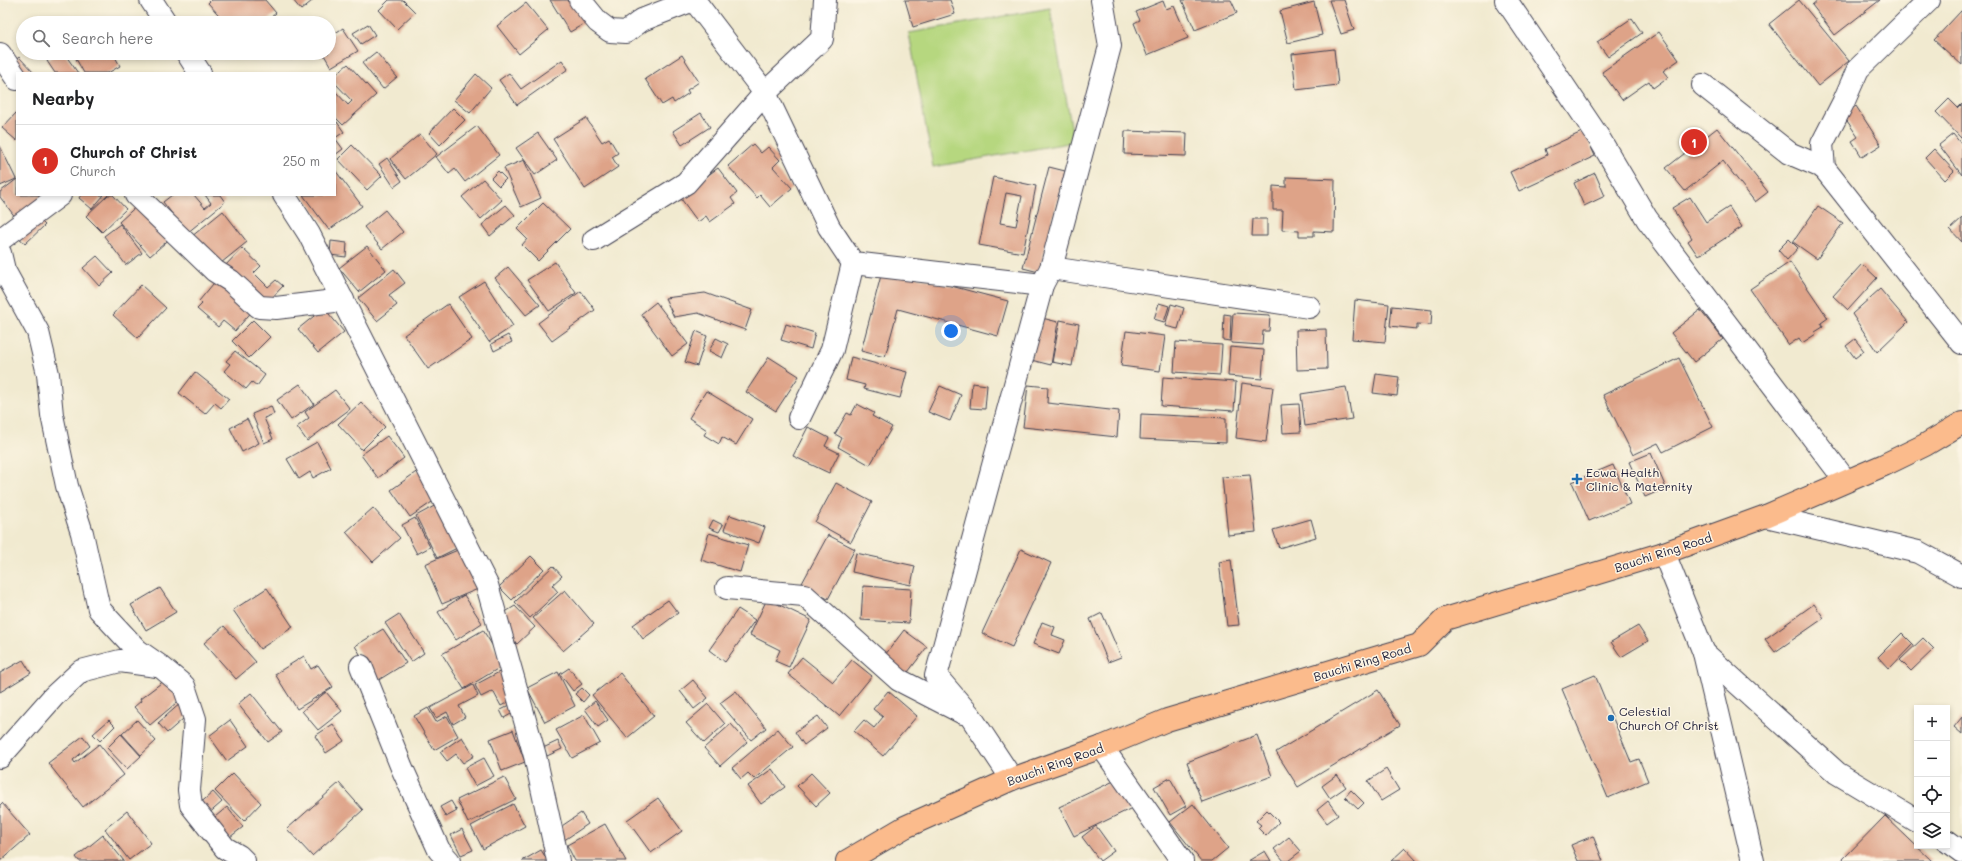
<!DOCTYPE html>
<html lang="en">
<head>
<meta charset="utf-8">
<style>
	body { margin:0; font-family:Mali,sans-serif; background:#f6f6f6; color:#202124 }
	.controls { position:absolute; right:12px; bottom:12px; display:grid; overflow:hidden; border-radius:0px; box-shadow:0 2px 6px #0003 }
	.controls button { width:36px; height:36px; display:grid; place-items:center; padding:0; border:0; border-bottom:1px solid #e0e0e0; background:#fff; color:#202124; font:20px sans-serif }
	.you { position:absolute; left:951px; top:331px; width:14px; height:14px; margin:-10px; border:3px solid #fff; border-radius:50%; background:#1a73e8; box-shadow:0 0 0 6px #1a73e833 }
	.badge { display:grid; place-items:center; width:26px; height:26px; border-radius:50%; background:#d93025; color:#fff; font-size:13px; font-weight:700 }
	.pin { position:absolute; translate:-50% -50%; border:2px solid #fff; box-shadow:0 1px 4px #0006 }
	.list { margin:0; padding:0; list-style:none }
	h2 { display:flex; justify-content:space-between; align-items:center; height:52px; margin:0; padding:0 16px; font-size:17px }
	h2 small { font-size:13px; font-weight:400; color:#757577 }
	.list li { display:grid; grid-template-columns:26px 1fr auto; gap:12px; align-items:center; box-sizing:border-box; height:72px; padding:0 16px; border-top:1px solid #e0e0e0 }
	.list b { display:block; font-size:15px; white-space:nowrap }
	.list p { margin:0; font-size:13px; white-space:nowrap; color:#757577 }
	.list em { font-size:13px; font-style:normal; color:#757577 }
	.icon { flex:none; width:22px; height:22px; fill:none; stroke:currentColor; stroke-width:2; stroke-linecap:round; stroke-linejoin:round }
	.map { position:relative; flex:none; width:1962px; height:861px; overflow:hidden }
	.search { position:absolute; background:#fff; box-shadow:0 2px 6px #0003; left:16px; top:16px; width:320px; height:44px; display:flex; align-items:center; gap:10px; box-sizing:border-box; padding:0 14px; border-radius:22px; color:#757577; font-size:15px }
	.panel { position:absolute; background:#fff; box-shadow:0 2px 6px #0003; left:16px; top:72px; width:320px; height:124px; border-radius:0px }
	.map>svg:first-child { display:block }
	.green { fill:#b6d77f; stroke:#6c7c5d }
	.building { fill:#dea388; fill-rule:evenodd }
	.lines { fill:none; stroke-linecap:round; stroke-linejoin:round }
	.minor-casing { stroke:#414051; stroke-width:24 }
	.primary-casing { stroke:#414051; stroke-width:24 }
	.minor { stroke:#fff; stroke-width:22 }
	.primary { stroke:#fbbb8c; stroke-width:22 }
	.poi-dot { fill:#1f6fb2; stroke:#fcf5e5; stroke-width:1.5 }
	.labels { text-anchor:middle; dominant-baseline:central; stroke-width:3; stroke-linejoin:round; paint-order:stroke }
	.poi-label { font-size:12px; fill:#22223b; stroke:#fcf5e5; text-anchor:start }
	.street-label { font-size:12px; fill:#22223b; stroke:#fcf5e5 }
</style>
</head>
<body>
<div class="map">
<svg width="1962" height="861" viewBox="0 0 1962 861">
	<rect width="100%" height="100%" fill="#fcf5e5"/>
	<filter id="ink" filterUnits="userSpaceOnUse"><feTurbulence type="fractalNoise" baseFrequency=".025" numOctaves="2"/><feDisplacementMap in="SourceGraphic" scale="8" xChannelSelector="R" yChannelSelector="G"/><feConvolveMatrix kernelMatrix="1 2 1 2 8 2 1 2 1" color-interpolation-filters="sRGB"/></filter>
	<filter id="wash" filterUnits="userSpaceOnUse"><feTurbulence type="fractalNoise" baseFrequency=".012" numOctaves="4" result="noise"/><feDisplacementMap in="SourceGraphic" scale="16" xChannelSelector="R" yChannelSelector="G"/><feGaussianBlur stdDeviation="0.9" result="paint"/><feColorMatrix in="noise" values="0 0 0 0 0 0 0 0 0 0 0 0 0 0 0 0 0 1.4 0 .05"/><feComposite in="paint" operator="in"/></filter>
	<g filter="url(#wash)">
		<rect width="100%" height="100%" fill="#f1ead0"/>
		<polygon class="green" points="1050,8 1074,142 933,167 909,33"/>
		<g id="blocks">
			<g class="building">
				<polygon points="211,0 265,0 276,13 264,23 226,23 208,3"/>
				<polygon points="293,0 312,0 312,1 301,10"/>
				<polygon points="389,0 403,0 415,12 397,29 379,10"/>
				<polygon points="550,0 573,0 587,22 570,32"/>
				<polygon points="905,0 950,0 955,14 913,27"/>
				<polygon points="1182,0 1231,0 1237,13 1195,30"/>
				<polygon points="1329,0 1344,0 1354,30 1341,34"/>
				<polygon points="1799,0 1849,61 1818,86 1769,24"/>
				<polygon points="1818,0 1880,0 1835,35 1812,5"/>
				<polygon points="1163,1 1166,9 1174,6 1188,38 1147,55 1134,23 1140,20 1136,12"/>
				<polygon points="1314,2 1322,35 1288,43 1280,11"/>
				<polygon points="526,3 548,30 519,54 497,26"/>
				<polygon points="1961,11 1962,11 1962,65 1934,40"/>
				<polygon points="1632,18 1642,33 1608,57 1597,42"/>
				<polygon points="368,24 375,35 361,44 353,33"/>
				<polygon points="343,28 358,51 331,67 323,53 329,53 329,37"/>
				<polygon points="1659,32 1679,60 1663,71 1668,77 1653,88 1649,81 1622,100 1602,72"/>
				<polygon points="1334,49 1338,85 1296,90 1292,54"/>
				<polygon points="376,52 397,77 383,89 362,63"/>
				<polygon points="58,53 64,53 78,73 55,73 47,61"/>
				<polygon points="83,53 113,53 120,66 108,73 84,73 75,57"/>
				<polygon points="286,53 301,53 291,60"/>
				<polygon points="682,55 699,82 687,90 689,93 674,103 672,99 662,105 645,79"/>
				<polygon points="19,57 34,73 17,73 10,65"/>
				<polygon points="562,60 568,69 517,105 499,80 509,73 521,89"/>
				<polygon points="348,64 376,95 343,125 335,117 335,91 348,105 352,101 335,83 335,75"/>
				<polygon points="476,74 491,88 470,113 454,100"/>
				<polygon points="1949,99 1958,108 1962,104 1962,139 1936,112"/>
				<polygon points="1856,106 1881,145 1862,157 1852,141 1858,137 1843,115"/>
				<polygon points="453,108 465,120 440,145 429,133"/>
				<polygon points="17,112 17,141 2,128"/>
				<polygon points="701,113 710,127 682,145 673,131"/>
				<polygon points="586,118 602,142 609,138 618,153 612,157 618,167 585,189 553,139"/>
				<polygon points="337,122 344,132 335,138 343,149 335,155 335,123"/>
				<polygon points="477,126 499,155 465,182 455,169 449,174 436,157"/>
				<polygon points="1717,128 1768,192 1755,202 1723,161 1685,191 1666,168"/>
				<polygon points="1125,131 1187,133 1186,156 1124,154"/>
				<polygon points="1584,131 1595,156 1519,191 1510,172 1547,155 1545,149"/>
				<polygon points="538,133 557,160 535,175 516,148"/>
				<polygon points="420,134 437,154 406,179 390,159"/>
				<polygon points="1953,134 1962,145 1962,175 1939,145"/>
				<polygon points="753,144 761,153 768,147 780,160 773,167 792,188 770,207 760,195 757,198 728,166"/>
				<polygon points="352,145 382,176 367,190 338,159"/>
				<polygon points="0,146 16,179 0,186"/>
				<polygon points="1934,149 1954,171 1945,180 1925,158"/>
				<polygon points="387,158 402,181 394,187 379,164"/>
				<polygon points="524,160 541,198 521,207 504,168"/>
				<polygon points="1049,167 1065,171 1039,272 1023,268"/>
				<polygon points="718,168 737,193 731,198 735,204 710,222 706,216 698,222 679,196"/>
				<polygon points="335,170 362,206 329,230 303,195 335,195"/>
				<polygon points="498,171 506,179 499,186 491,178"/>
				<polygon points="1595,173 1605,196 1584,206 1574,183"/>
				<path d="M993 177 1036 186 1023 253 979 245ZM1006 193 1022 196 1016 226 1000 223Z"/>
				<polygon points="1286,177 1335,179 1334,232 1314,231 1314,236 1299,236 1299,231 1282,230 1283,210 1273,210 1273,186 1286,187"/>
				<polygon points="17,179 17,195 44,195 19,222 0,197 0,192"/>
				<polygon points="483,179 502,200 481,219 462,197"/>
				<polygon points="81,195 104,195 92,209 79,198"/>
				<polygon points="108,195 113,195 126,209 102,232 86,216"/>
				<polygon points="172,195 194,195 205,208 211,203 205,195 220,195 225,202 187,233 163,202"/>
				<polygon points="1690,197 1706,222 1729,207 1742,227 1698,256 1688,241 1692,238 1672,208"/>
				<polygon points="142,201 173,236 150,256 119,222"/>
				<polygon points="543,203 570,229 538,261 522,245 527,239 517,229"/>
				<polygon points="506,205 515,215 490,236 482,225"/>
				<polygon points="1818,206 1843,223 1817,259 1793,242"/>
				<polygon points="385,210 403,232 382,249 364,227"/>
				<polygon points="223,211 247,242 216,267 191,237"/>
				<polygon points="36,216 45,225 25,244 16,234"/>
				<polygon points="1962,218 1962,242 1950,229"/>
				<polygon points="1253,219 1267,219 1267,236 1252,236"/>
				<polygon points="120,224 142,253 126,265 104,236"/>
				<polygon points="1789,239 1798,248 1787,260 1778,250"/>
				<polygon points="331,241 347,243 346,257 330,255"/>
				<polygon points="367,246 386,270 359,292 339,268"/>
				<polygon points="242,248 261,266 254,273 268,287 276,280 283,286 265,305 224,267"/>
				<polygon points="97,256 113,273 99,286 83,268"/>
				<polygon points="555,262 576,293 549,311 527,280"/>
				<polygon points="1790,262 1828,318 1821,323 1823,327 1815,332 1816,334 1802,343 1799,338 1789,345 1750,289"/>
				<polygon points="1862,264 1877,278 1848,310 1833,296"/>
				<polygon points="508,267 540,305 526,315 495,278"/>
				<polygon points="883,268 1008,301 998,336 898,309 885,357 861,351"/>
				<polygon points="394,269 405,283 389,295 397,305 377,321 358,298"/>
				<polygon points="218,278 254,309 235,331 223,321 218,327 197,309 202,304 199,301"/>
				<polygon points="484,281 513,326 489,342 459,297"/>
				<polygon points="141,285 166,308 138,338 113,315"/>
				<polygon points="1880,289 1908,322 1877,352 1852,314"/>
				<polygon points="581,291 595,310 552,341 538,323"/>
				<polygon points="705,293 752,310 745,330 698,313 674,317 665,298"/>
				<polygon points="1355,300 1389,304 1385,342 1352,339"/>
				<polygon points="656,302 688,344 672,356 641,314"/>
				<polygon points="1159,303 1169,306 1164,322 1154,319"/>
				<polygon points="448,304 472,339 428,369 404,335"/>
				<polygon points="1171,304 1184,308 1178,329 1165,326"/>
				<polygon points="1392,306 1432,310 1431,325 1417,324 1417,329 1390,326"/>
				<polygon points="324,308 344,332 318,353 298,329"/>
				<polygon points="1700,310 1723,339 1694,362 1671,333"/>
				<polygon points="1233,313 1270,315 1269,331 1263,331 1262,345 1231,343"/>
				<polygon points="1224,314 1231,315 1230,341 1223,340"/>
				<polygon points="1042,318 1058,322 1051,365 1031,360"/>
				<polygon points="253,320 270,337 249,358 232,341"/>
				<polygon points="1060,320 1079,324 1072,366 1052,362"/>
				<polygon points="786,324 815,333 811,349 781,340"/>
				<polygon points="1326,329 1327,369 1297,370 1296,330"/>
				<polygon points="696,331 707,336 697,366 685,362"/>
				<polygon points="1126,331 1165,336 1160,371 1121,366"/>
				<polygon points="508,335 512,342 494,351 491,344"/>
				<polygon points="716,338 728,344 722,358 709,351"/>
				<polygon points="1855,339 1864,351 1855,358 1846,346"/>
				<polygon points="1176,342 1222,345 1220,375 1174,372"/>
				<polygon points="1230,347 1264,350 1262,379 1228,376"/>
				<polygon points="235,351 265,375 257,386 252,382 246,389 224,371 230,364 226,361"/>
				<polygon points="769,357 799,376 776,411 746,392"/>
				<polygon points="851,357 907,372 900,398 864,389 865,385 846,380"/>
				<polygon points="1679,358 1713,427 1663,452 1658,443 1633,455 1603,395"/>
				<polygon points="195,372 229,399 221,408 215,403 205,414 179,393"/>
				<polygon points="1376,374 1399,377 1397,396 1373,393"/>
				<polygon points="1163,377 1236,382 1234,411 1161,406"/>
				<polygon points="972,383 987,385 985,409 970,408"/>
				<polygon points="1242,383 1273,387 1266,442 1236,438"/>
				<polygon points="300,384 314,404 291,420 277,400"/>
				<polygon points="1028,385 1048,387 1047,403 1119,411 1117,437 1023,427"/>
				<polygon points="940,386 961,395 950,421 928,412"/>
				<polygon points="1346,387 1352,419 1305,426 1301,394"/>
				<polygon points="335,390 350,409 307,441 297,427 309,418 305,412"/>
				<polygon points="706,391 752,419 736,445 722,437 719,444 704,435 707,430 689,418"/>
				<polygon points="361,402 385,427 362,450 338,424"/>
				<polygon points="857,404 874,413 872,416 892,427 870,465 838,447 842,438 835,434 847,413 851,415"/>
				<polygon points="1299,404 1301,432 1283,433 1281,405"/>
				<polygon points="271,406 274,414 264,418 273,439 264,443 252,414"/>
				<polygon points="1141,414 1226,418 1226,443 1140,439"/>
				<polygon points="247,419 259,443 242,452 230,428"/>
				<polygon points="808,427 829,438 825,446 839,453 829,473 793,456"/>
				<polygon points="387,436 404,458 378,478 361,455"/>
				<polygon points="317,442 331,468 313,478 310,472 299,479 287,459"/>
				<polygon points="1651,453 1666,488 1645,497 1629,462"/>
				<polygon points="1613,465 1630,504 1589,521 1572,482"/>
				<polygon points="419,470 438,498 410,517 391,490"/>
				<polygon points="1250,475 1256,532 1228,535 1222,477"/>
				<polygon points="836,483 872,502 851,542 815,522"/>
				<polygon points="438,504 459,547 437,558 416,516"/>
				<polygon points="373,508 400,538 373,562 346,532"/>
				<polygon points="730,515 765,527 759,543 724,530"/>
				<polygon points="415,518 430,547 417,554 402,525"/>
				<polygon points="1311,519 1316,537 1279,548 1273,530"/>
				<polygon points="713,520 723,525 719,532 709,528"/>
				<polygon points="709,533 748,545 740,572 701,560"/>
				<polygon points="828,535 855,549 828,599 801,585"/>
				<polygon points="460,549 478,589 442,604 425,564"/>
				<polygon points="1021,549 1051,563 1012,647 982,633"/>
				<polygon points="856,553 915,566 911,585 852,572"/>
				<polygon points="531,556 544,569 512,600 499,587"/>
				<polygon points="1231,560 1239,625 1227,626 1219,562"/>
				<polygon points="553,566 562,576 552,585 558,592 530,618 515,602"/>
				<polygon points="863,586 911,589 909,623 861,620"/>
				<polygon points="160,588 176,612 146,630 131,605"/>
				<polygon points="267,588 293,627 260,649 233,610"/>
				<polygon points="565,590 594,624 563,651 533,618"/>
				<polygon points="464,595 482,623 456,640 438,612"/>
				<polygon points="767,599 811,620 789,667 775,661 780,650 750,635"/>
				<polygon points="668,600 678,613 643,639 633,625"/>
				<polygon points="1814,604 1824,618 1775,652 1765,639"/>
				<polygon points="515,606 535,627 517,644 508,634 499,616"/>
				<polygon points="738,609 755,620 725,662 709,650"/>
				<polygon points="1102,613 1121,657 1108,662 1090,619"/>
				<polygon points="399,614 424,653 411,662 385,623"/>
				<polygon points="1042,622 1055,627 1052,635 1065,640 1059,654 1033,644"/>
				<polygon points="224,626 256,662 236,679 204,643"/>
				<polygon points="1638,626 1648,641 1621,657 1611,642"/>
				<polygon points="383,629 406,663 377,681 355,646"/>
				<polygon points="483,630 504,665 464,689 442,654"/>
				<polygon points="904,630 927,647 905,676 882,659"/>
				<polygon points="1902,633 1913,644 1889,669 1878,657"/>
				<polygon points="1923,638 1934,649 1911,671 1900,660"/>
				<polygon points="304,656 311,669 318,665 333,687 297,709 275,674"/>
				<polygon points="802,657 833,682 852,660 872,676 839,716 788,674"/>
				<polygon points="23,660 31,673 0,692 0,673"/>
				<polygon points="569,668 582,684 573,691 560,674"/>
				<polygon points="503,670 517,697 501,706 493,691 481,697 475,685"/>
				<polygon points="558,672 575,706 545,722 527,688"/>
				<polygon points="620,673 654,716 627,738 592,695"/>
				<polygon points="1595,675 1631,762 1639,759 1648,781 1608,798 1562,689"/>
				<polygon points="169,677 182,698 150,725 134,707 141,701 140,699"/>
				<polygon points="693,680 708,698 694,709 680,691"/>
				<polygon points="473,685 478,696 459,706 465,717 453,724 447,712 436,718 430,708"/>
				<polygon points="582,688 589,695 583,702 575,694"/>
				<polygon points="1378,690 1400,725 1298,787 1276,752"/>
				<polygon points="736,691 766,728 751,740 720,703"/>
				<polygon points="888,691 917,716 883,756 854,731 864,720 874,728 883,717 873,709"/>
				<polygon points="326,692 342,711 318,730 302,711"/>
				<polygon points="251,693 282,732 268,742 238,704"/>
				<polygon points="595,701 608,720 598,727 585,709"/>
				<polygon points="182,702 191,712 167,733 158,723"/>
				<polygon points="514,703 518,710 504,718 500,710"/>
				<polygon points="708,704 725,724 704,743 686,723"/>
				<polygon points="428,708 436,722 447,716 458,736 434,750 414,716"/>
				<polygon points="584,715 600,743 572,758 556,730"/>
				<polygon points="818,716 827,728 804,745 795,732"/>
				<polygon points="1962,717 1962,734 1954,727"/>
				<polygon points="109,720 115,726 100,741 93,734"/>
				<polygon points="137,720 156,741 141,755 122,734"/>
				<polygon points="230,720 248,746 227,761 209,736"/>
				<polygon points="333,724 344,741 326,753 315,736"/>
				<polygon points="731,724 747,742 720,766 704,748"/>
				<polygon points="778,729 793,747 754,779 748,773 741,779 732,768"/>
				<polygon points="513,730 525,762 502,771 490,739"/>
				<polygon points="121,734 141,756 127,769 107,748"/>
				<polygon points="1257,735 1272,776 1202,802 1187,762"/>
				<polygon points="83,736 90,746 73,760 75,763 99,744 124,775 83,807 48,763"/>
				<polygon points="462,737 474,756 463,763 456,754 447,761 440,752"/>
				<polygon points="558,741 562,749 547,756 543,748"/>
				<polygon points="484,758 494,776 475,786 465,768"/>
				<polygon points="772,769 785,787 761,804 748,786"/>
				<polygon points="1386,769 1399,790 1381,801 1368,781"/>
				<polygon points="233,773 261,803 244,821 215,791"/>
				<polygon points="811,773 830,793 816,806 797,786"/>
				<polygon points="1337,775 1346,787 1330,798 1322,786"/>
				<polygon points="504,777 516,799 468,823 457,800"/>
				<polygon points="1170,778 1186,806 1170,815 1154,787"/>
				<polygon points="1118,779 1132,808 1074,836 1059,807"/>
				<polygon points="339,783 363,810 312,856 287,829"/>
				<polygon points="1351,790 1364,803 1358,809 1345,797"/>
				<polygon points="213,792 222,802 206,816 197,806"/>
				<polygon points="658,798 682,831 651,853 627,820"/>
				<polygon points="451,801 457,811 446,817 440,807"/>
				<polygon points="1328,801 1338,815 1327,823 1317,810"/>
				<polygon points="2,803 30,835 0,861 0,805"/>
				<polygon points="513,804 525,826 483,849 471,826"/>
				<polygon points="1193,804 1228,848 1212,861 1201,861 1170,822"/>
				<polygon points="227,807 243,827 225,841 210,821"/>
				<polygon points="1267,810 1279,822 1266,836 1258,828 1261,825 1256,821"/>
				<polygon points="127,811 151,843 129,860 105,829"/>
				<polygon points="581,813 588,824 560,843 553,832"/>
				<polygon points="1885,816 1932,861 1841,861"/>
				<polygon points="605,824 626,861 575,861 567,845"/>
				<polygon points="1096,826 1114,851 1100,861 1082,837"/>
				<polygon points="462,829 473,850 461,855 451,835"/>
				<polygon points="103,835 124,861 79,861 76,857"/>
				<polygon points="1593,836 1603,861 1578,861 1571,845"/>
				<polygon points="1289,837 1301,851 1288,861 1284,861 1274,849"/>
				<polygon points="1405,848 1417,861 1391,861"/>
				<polygon points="541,850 548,861 522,861"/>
				<polygon points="1265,851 1271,861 1248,861"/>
			</g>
		</g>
	</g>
	<g filter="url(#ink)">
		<use href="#blocks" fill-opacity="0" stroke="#414051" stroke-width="1"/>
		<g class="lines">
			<g class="minor-casing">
				<g id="minor">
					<polyline points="151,0 166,23"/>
					<polyline points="580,0 598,22 610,31 626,32 642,20 693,0"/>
					<polyline points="694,0 765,93 829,227 853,263 1042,285"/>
					<polyline points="1506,0 1599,138 1647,219 1845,480"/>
					<polyline points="1929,0 1858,69 1843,103 1822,144 1824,168 1962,343"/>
					<polyline points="187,53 200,73"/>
					<polyline points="0,54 17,79"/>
					<polyline points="1703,85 1789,153 1824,168"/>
					<polyline points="136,195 215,271 231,281 259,307 276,308 343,300"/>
					<polyline points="284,195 309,234 487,585 535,756 558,861"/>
					<polyline points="0,240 60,195"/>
					<polyline points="594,240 686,183 765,93 822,39 825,0"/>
					<polyline points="0,253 4,270 38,332 48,374 52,415 67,486 82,533 99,609 137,650 160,666 184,686 195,719 189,790 191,805 225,848 239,856 244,861"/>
					<polyline points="1051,268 1309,307"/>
					<polyline points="799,418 832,350 853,263"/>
					<polyline points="1766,516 1918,552 1962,576"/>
					<polyline points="1664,553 1704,653 1753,861"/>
					<polyline points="727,588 804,595 899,680 963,713"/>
					<polyline points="1704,653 1837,773 1917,821"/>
					<polyline points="361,666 402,768 439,850 449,861"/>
					<polyline points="1102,747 1182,861"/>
					<polyline points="0,757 54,696 81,671 120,661 157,666"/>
					<polyline points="1012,779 971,717 936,676 1042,285 1051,268 1110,46 1102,0"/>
					<polyline points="1947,841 1962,852"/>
				</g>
			</g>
			<g class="primary-casing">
				<polyline id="primary" points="847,861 905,827 1012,779 1102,747 1167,720 1419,645 1445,619 1664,553 1766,516 1884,465 1925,445 1962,423"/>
			</g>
			<use href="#minor" class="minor"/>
			<use href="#primary" class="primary"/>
		</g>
	</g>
	<g class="poi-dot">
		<path d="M1575 473h4v4h4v4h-4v4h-4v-4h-4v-4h4z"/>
		<circle cx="1611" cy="718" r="4"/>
	</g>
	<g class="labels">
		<g class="poi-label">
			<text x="1586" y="472">Ecwa Health<tspan x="1586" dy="14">Clinic &amp; Maternity</tspan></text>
			<text x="1619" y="711">Celestial<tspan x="1619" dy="14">Church Of Christ</tspan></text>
		</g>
		<g class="street-label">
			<text transform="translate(1663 552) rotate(-18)">Bauchi Ring Road</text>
			<text transform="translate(1362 662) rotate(-17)">Bauchi Ring Road</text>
			<text transform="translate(1055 764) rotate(-20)">Bauchi Ring Road</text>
		</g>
	</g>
</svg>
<div class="controls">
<button>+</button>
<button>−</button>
<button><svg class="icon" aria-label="locate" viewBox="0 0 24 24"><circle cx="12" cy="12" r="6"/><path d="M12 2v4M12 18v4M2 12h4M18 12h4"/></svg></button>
<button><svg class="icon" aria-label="layers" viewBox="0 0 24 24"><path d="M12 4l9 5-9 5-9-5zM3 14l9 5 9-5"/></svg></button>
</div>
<div class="you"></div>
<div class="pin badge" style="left:1694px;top:142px">1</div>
<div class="search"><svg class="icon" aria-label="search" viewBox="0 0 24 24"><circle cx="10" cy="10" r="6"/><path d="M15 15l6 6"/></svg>Search here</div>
<section class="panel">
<h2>Nearby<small></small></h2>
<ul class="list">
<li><span class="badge">1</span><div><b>Church of Christ</b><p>Church</p></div><em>250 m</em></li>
</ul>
</section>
</div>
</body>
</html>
